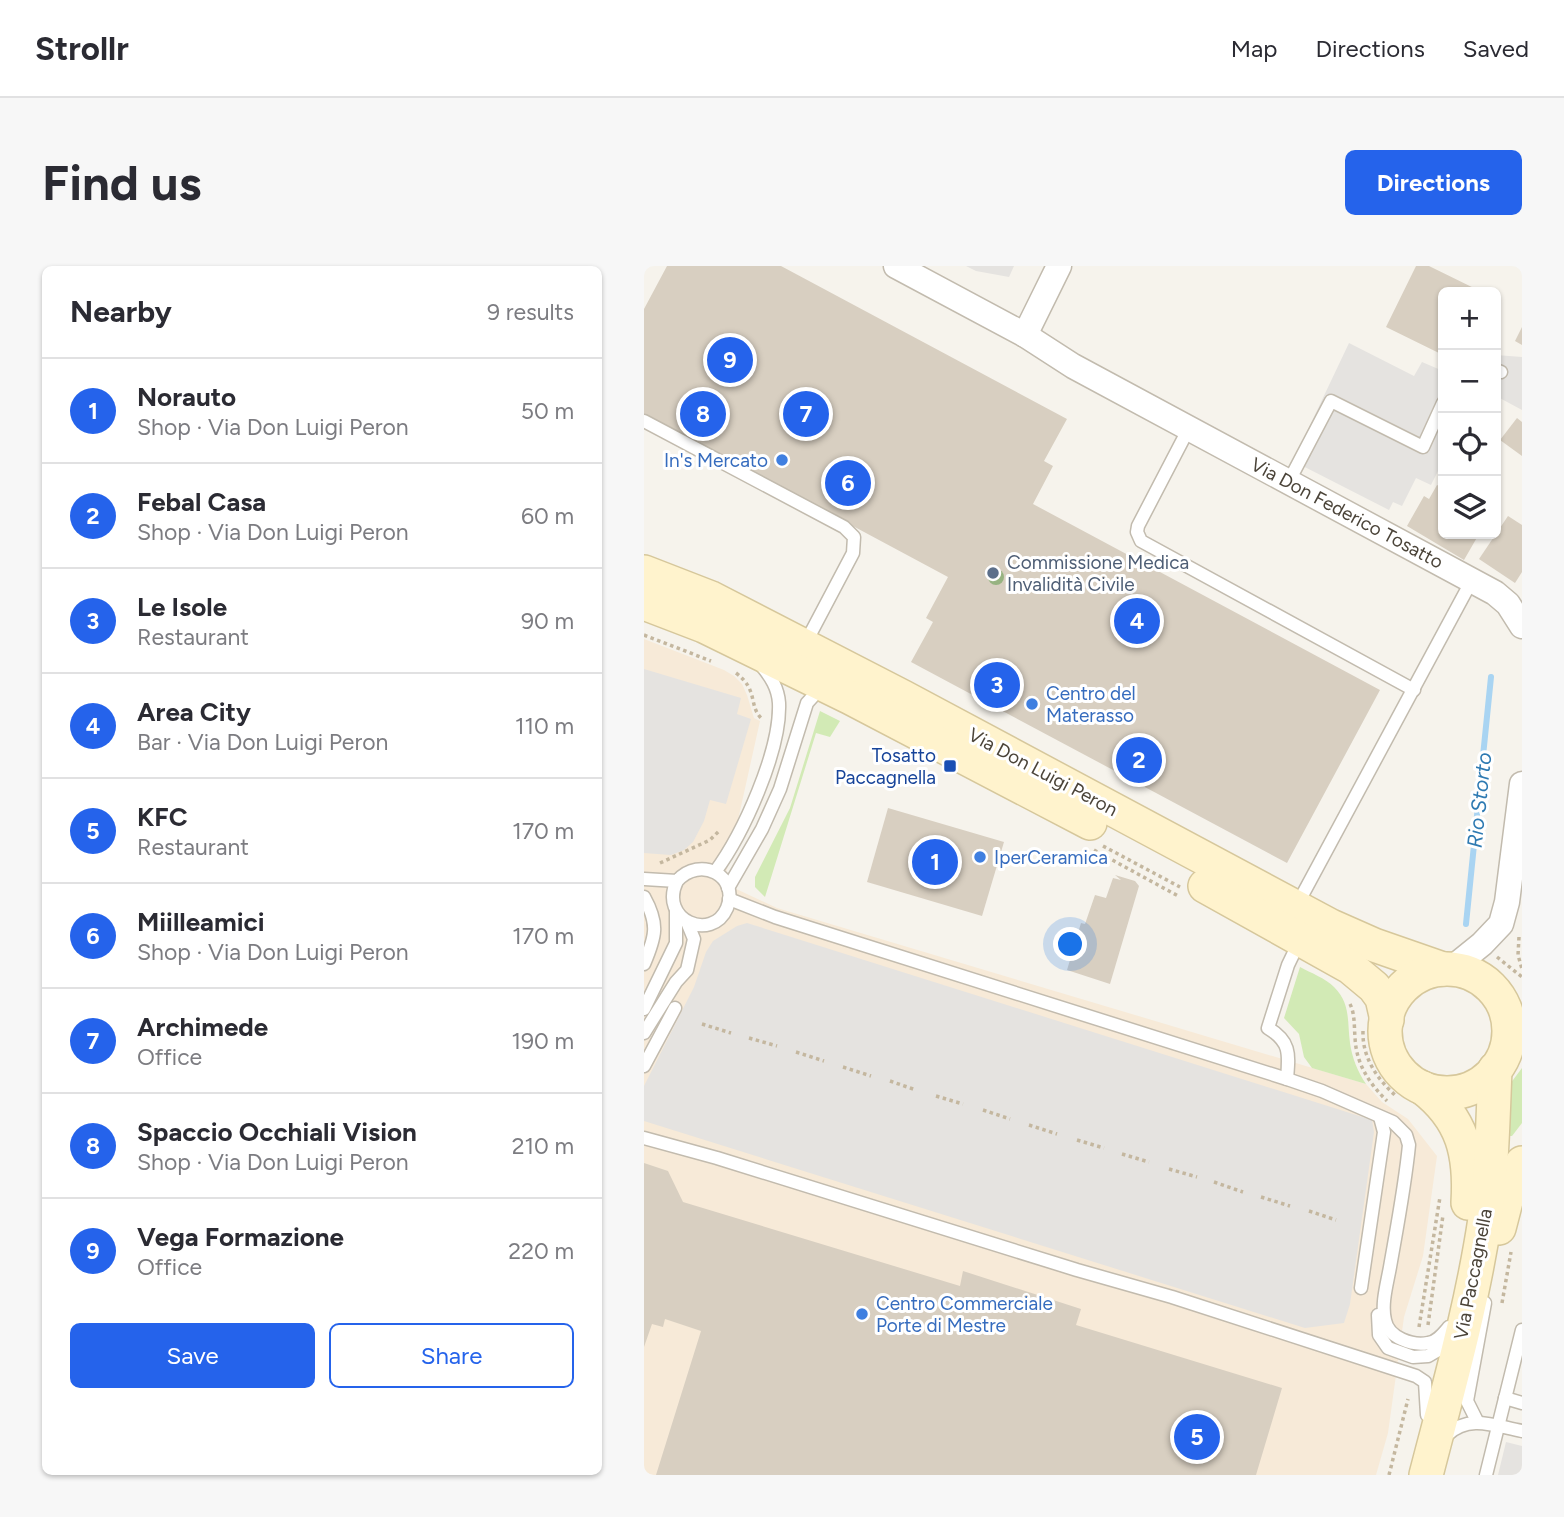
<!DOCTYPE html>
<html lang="en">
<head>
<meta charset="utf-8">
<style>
	body { margin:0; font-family:Figtree,sans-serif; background:#f7f7f7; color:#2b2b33 }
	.controls { position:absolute; right:21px; top:21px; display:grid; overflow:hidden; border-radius:10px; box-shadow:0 2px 5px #0004 }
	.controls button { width:63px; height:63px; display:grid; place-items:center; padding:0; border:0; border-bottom:2px solid #e1e1e2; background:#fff; color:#2b2b33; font:35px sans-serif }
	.you { position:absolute; left:427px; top:679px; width:24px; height:24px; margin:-18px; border:5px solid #fff; border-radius:50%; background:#1a73e8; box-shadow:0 0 0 10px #1a73e833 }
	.badge { display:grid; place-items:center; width:46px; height:46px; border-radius:50%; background:#2563eb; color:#fff; font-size:23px; font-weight:700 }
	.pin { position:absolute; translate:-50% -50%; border:4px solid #fff; box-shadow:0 2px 7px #0006 }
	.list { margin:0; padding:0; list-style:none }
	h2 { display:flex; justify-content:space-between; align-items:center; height:91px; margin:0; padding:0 28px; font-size:30px }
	h2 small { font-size:23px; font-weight:400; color:#7c7c81 }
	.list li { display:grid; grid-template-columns:46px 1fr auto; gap:21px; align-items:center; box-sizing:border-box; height:105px; padding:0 28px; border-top:2px solid #e1e1e2 }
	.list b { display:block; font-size:26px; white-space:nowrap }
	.list p { margin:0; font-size:23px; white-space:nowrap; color:#7c7c81 }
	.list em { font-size:23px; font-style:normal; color:#7c7c81 }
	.actions { display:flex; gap:14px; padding:21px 28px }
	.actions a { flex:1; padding:16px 0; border:2px solid #2563eb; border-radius:10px; text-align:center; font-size:24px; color:#2563eb }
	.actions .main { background:#2563eb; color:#fff }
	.icon { flex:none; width:38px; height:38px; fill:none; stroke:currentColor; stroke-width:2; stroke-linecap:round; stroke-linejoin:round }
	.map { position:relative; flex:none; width:878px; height:1209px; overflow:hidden; border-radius:10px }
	header { display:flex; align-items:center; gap:42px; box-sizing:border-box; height:98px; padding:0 35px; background:#fff; border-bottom:2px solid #e1e1e2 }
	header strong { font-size:33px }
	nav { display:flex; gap:38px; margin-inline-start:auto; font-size:24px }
	.intro { display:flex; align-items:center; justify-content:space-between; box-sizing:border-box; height:168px; padding:0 42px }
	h1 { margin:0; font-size:49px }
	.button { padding:18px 32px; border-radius:10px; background:#2563eb; color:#fff; font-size:24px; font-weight:700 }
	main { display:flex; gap:42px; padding:0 42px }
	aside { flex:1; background:#fff; border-radius:10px; box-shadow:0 2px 5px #0004 }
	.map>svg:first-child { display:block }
	.commercial { fill:#f7ead8 }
	.green { fill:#d2eab5 }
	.parking { fill:#e5e3e0 }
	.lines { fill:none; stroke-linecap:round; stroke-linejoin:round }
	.stream { stroke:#a9d4f2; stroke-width:6 }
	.building { fill:#d8cfc1 }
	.lane-casing { stroke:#c2bbae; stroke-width:15 }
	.street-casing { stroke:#c2bbae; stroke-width:27 }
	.secondary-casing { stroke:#d6c79b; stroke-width:36 }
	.path { stroke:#c4b79f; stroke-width:3.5; stroke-dasharray:3.5 3.5; stroke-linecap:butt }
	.lane { stroke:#fff; stroke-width:12 }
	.street { stroke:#fff; stroke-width:24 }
	.secondary { stroke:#fff3cd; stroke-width:33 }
	.tree { fill:#97b381 }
	.shop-dot { fill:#3f7fe0; stroke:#fff; stroke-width:2.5 }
	.service-dot { fill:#5c6f8a; stroke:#fff; stroke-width:2.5 }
	.transit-dot { fill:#1a4fb4; stroke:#fff; stroke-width:2.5 }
	.labels { text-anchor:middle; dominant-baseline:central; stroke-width:6; stroke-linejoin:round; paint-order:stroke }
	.shop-label { font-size:19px; fill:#366cbe; stroke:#fff; text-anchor:start }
	.street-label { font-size:19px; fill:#4b4439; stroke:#fff }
	.service-label { font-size:19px; fill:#4e5e75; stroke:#fff; text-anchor:start }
	.transit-label { font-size:19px; fill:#164399; stroke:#fff; text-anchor:end }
	.water-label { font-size:21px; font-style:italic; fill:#2e7ab2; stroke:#fff }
</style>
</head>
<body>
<header>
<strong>Strollr</strong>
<nav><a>Map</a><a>Directions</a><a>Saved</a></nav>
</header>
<div class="intro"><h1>Find us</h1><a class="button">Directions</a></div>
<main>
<aside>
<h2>Nearby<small>9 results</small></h2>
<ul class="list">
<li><span class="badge">1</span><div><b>Norauto</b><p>Shop · Via Don Luigi Peron</p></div><em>50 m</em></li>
<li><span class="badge">2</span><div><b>Febal Casa</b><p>Shop · Via Don Luigi Peron</p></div><em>60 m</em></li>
<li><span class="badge">3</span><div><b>Le Isole</b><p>Restaurant</p></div><em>90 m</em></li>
<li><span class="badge">4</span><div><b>Area City</b><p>Bar · Via Don Luigi Peron</p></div><em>110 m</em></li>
<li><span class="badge">5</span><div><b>KFC</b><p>Restaurant</p></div><em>170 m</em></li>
<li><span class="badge">6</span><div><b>Miilleamici</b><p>Shop · Via Don Luigi Peron</p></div><em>170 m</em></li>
<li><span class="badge">7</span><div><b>Archimede</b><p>Office</p></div><em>190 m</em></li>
<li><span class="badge">8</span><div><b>Spaccio Occhiali Vision</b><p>Shop · Via Don Luigi Peron</p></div><em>210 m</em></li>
<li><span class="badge">9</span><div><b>Vega Formazione</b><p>Office</p></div><em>220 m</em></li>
</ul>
<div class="actions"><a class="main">Save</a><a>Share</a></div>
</aside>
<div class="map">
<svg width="878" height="1209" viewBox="0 0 878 1209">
	<rect width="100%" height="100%" fill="#f6f3ec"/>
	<polygon class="commercial" points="0,373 80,404 90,410 98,418 103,429 110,452 116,455 82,608 88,621 133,642 722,818 738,836 764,853 793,890 779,990 760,1051 744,1167 732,1209 0,1209"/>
	<g class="green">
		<polygon points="176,445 196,455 186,471 172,467 121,631 111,621 111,611 146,542"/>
		<path d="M656 701C667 707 681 712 690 721 707 738 703 755 706 777 708 792 714 806 722 818L668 802 660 791 655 768 640 752Z"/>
		<polygon points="878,802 878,857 868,870 858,870 863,822"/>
	</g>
	<g class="parking">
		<polygon points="322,0 370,0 365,11 332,5"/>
		<polygon points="705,77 770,110 778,96 799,105 799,195 787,219 772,212 758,240 749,236 745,244 649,195"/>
		<polygon points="852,89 878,91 878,144 852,130"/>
		<polygon points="0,403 97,432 93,448 107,453 82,538 66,534 60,555 49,576 40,584 27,589 0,587"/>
		<polygon points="103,657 728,854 730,866 706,1038 700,1057 661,1062 0,855 0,820 50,721 62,686 69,675 93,660"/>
		<polygon points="862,1176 878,1180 878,1209 854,1209"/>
	</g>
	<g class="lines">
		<polyline class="stream" points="822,658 847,411"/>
	</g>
	<g class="building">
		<polygon points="23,0 137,0 423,153 400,195 409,200 389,238 736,424 643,597 267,396 289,356 282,352 304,311 0,148 0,43"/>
		<polygon points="772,0 785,0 838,26 799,26 799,89 742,61"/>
		<polygon points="878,61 878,79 871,75"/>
		<polygon points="873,152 878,156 878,190 856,174"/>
		<polygon points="793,219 799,222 799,268 835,268 820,294 763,260 780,230 785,233"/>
		<polygon points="864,250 878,259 878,306 871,317 835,293"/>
		<polygon points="244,542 360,576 338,650 223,616"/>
		<polygon points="471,609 491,615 495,620 466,718 423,704 437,657 441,658 451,629 462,632 469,612 477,614"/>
		<polygon points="0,897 24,905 39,936 316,1020 319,1005 437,1043 432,1059 638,1122 612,1209 12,1209 57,1065 21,1053 19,1061 8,1058 0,1081"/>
	</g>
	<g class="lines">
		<g class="lane-casing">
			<g id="lane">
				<polyline points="852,104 857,106"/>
				<polyline points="0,155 200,261 210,271 209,287 161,378"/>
				<polyline points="545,162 494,260 493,266 497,275 770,424"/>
				<polyline points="645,215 687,135 779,181 799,137"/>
				<path d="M71 606C99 568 137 485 135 437 134 422 127 411 117 399"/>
				<path d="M0 613 33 615C56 589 96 610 83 642 68 677 14 654 33 615"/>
				<polyline points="84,622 118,563 136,523 163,437 173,426 182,424"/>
				<path d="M0 631C15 658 12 670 0 698"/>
				<path d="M85 633 131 651 643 813 678 825 749 856 762 869 765 879C761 920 753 961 746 1001 743 1018 737 1038 741 1054 744 1072 769 1080 784 1077 793 1076 799 1068 805 1061"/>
				<polyline points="653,639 828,314"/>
				<polyline points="0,743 32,677 32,645"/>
				<polyline points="0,767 32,716 43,704 50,673 43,656"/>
				<polyline points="0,800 31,742"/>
				<path d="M643 813C645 788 647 776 624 762L644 699 656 674"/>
				<polyline points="0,872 73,892 433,1004 528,1031 772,1110 781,1116 783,1149"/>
				<polyline points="717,1022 740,866 736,851"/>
				<polyline points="734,1049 735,1069 744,1082 769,1091 784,1090 801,1080"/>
				<polyline points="861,1132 878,1137"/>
				<polyline points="833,1155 823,1135 841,1037"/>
				<path d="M803 1169C825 1148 851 1160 878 1165"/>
				<polyline points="842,1209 878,1064"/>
			</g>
		</g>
		<g class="street-casing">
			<g id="street">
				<polyline points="252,0 381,69 429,100 851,327 864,338 878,360"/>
				<polyline points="381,69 415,0"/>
				<polyline points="807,703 838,678 857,658 863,636 878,518"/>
			</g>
		</g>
		<g class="secondary-casing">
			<g id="secondary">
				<polyline points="0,306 67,332 259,431 687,660 730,679 799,703"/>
				<polyline points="0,337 60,360 205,431 446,557"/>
				<polyline points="561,620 706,701 730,721 738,732 743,754"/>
				<circle cx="803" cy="765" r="62"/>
				<path d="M779 822C819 853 827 888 824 937"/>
				<polyline points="855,962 862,935 878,897"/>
				<path d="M782 1209C804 1124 828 1040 841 953 848 904 849 853 851 803"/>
			</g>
		</g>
		<g class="path">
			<polyline points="0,369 67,395"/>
			<path d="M92 407C115 424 104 440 118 453"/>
			<polyline points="459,580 536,621"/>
			<polyline points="450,584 536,631"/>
			<polyline points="16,597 66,574 76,564"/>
			<polyline points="875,671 874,689 878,703"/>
			<polyline points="853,691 878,711"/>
			<path d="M706 738C711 748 710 760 711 771 712 798 725 817 743 835"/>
			<polyline points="58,758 87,767"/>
			<path d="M719 765C718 791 733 813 752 830"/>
			<polyline points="105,772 133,780"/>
			<polyline points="152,786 180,795"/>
			<polyline points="199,801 227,810"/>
			<polyline points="246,815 272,824"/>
			<polyline points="292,830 319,838"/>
			<polyline points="339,844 366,853"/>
			<polyline points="385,859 413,868"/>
			<polyline points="433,874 460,882"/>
			<polyline points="478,888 505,896"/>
			<polyline points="525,903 553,911"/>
			<polyline points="570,916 599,926"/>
			<polyline points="617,931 646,940"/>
			<polyline points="665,945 692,954"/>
			<polyline points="858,1037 867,986"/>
			<polyline points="784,1059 799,949"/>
			<polyline points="775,1061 796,931"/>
			<polyline points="745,1209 764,1133"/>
		</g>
		<use href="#lane" class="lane"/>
		<use href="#street" class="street"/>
		<use href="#secondary" class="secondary"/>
	</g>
	<circle class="tree" cx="352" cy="311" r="8"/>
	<g class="shop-dot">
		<circle cx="138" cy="194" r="7"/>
		<circle cx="388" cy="438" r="7"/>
		<circle cx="336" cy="591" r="7"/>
		<circle cx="218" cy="1048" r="7"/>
	</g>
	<circle class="service-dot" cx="349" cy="307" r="7"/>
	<rect class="transit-dot" x="299" y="493" width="14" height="14" rx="3.5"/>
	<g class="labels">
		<g class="shop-label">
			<text x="124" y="194" text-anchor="end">In's Mercato</text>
			<text x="402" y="427">Centro del<tspan x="402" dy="22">Materasso</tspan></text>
			<text x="350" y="591">IperCeramica</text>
			<text x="232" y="1037">Centro Commerciale<tspan x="232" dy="22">Porte di Mestre</tspan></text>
		</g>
		<g class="street-label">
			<text transform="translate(703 247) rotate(28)">Via Don Federico Tosatto</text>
			<text transform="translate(399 506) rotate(28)">Via Don Luigi Peron</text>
			<text transform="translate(829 1008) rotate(-79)">Via Paccagnella</text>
		</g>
		<g class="service-label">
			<text x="363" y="296">Commissione Medica<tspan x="363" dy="22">Invalidità Civile</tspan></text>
		</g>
		<g class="transit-label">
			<text x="292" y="489">Tosatto<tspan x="292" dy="22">Paccagnella</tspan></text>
		</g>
		<g class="water-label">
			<text transform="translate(835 534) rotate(-84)">Rio Storto</text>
		</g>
	</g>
</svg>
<div class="controls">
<button>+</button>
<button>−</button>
<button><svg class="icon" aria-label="locate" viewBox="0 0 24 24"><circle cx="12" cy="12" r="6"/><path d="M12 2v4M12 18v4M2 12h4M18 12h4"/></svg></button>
<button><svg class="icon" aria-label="layers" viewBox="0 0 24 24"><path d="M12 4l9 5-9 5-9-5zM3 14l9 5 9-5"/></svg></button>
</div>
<div class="you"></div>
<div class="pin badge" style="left:291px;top:596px">1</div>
<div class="pin badge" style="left:495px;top:494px">2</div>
<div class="pin badge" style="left:353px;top:419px">3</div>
<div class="pin badge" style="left:493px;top:355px">4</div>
<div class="pin badge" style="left:553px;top:1171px">5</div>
<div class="pin badge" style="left:204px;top:217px">6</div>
<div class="pin badge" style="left:162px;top:148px">7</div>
<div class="pin badge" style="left:59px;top:148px">8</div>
<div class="pin badge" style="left:86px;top:94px">9</div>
</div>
</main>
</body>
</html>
